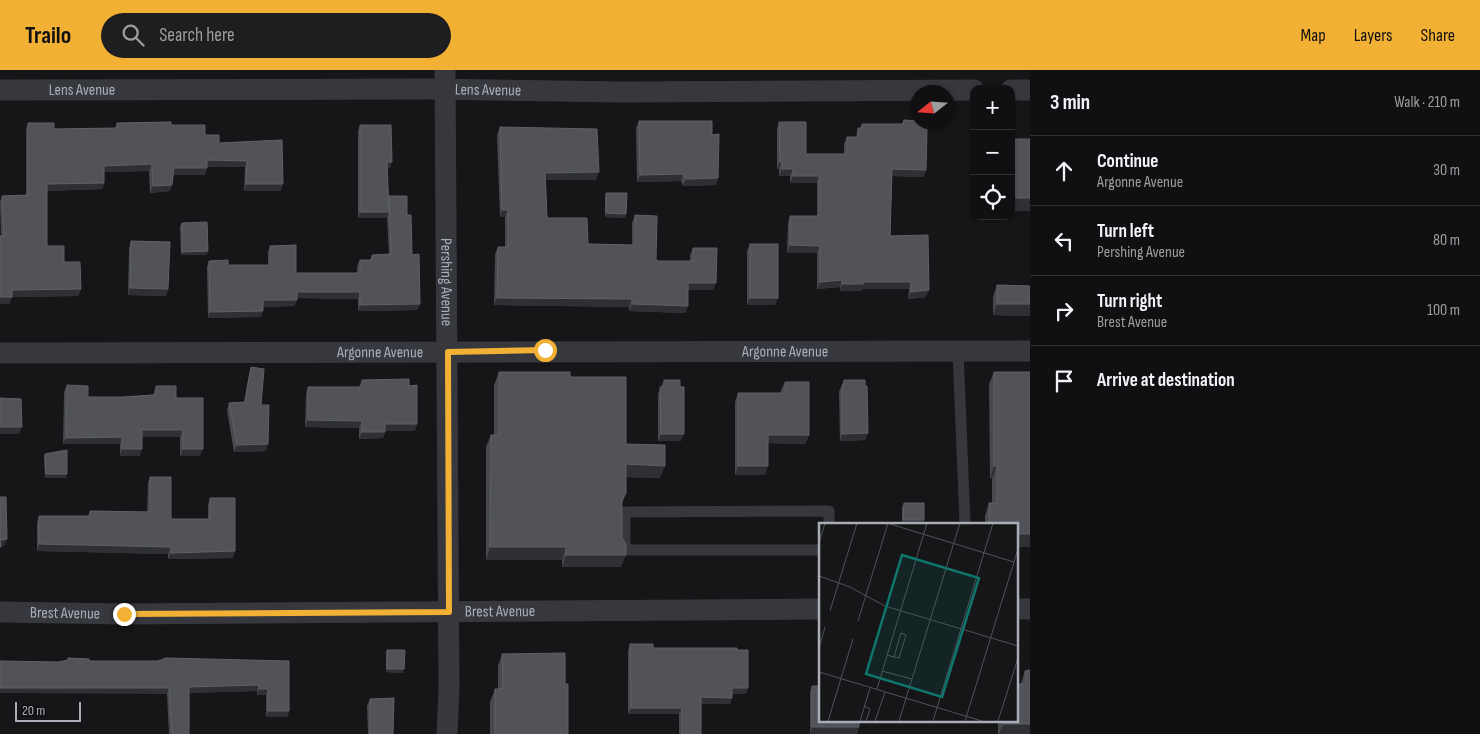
<!DOCTYPE html>
<html lang="en">
<head>
<meta charset="utf-8">
<style>
	body { margin:0; font-family:"Sofia Sans Condensed",sans-serif; background:#1e1e20; color:#f1f3f6 }
	.controls { position:absolute; right:15px; top:15px; display:grid; overflow:hidden; border-radius:10px; box-shadow:0 1px 4px #0004 }
	.controls button { width:45px; height:45px; display:grid; place-items:center; padding:0; border:0; border-bottom:1px solid #303032; background:#101012; color:#f1f3f6; font:25px sans-serif }
	.compass { position:absolute; left:910px; top:15px; width:45px; height:45px; border-radius:50%; background:#101012; box-shadow:0 1px 4px #0004; rotate:253deg }
	.scale { position:absolute; left:15px; bottom:12px; width:66px; box-sizing:border-box; padding-left:5px; border:2px solid #a8adb8; border-top:0; font-size:14px; line-height:18px; white-space:nowrap; color:#a8adb8; -webkit-text-stroke:4px #111113; paint-order:stroke }
	.stop { position:absolute; width:15px; height:15px; margin:-11px; border:4px solid #f2b134; border-radius:50%; background:#fff }
	.stop.end { background:#f2b134; border-color:#fff; box-shadow:0 1px 5px #0008 }
	.list { margin:0; padding:0; list-style:none }
	h2 { display:flex; justify-content:space-between; align-items:center; height:65px; margin:0; padding:0 20px; font-size:21px }
	h2 small { font-size:16px; font-weight:400; color:#9c9d9f }
	.list li { display:grid; grid-template-columns:32px 1fr auto; gap:15px; align-items:center; box-sizing:border-box; height:70px; padding:0 20px; border-top:1px solid #303032 }
	.list b { display:block; font-size:19px; white-space:nowrap }
	.list p { margin:0; font-size:16px; white-space:nowrap; color:#9c9d9f }
	.list em { font-size:16px; font-style:normal; color:#9c9d9f }
	.icon { flex:none; width:28px; height:28px; fill:none; stroke:currentColor; stroke-width:2; stroke-linecap:round; stroke-linejoin:round }
	.map { position:relative; flex:none; width:1030px; height:664px; overflow:hidden }
	header { display:flex; align-items:center; gap:30px; box-sizing:border-box; height:70px; padding:0 25px; background:#f2b134; color:#111 }
	header strong { font-size:24px }
	nav { display:flex; gap:28px; margin-inline-start:auto; font-size:18px }
	.search { width:350px; height:45px; background:#1e1e20; display:flex; align-items:center; gap:12px; box-sizing:border-box; padding:0 18px; border-radius:28px; color:#9c9d9f; font-size:19px }
	main { display:flex }
	aside { flex:1; background:#101012 }
	.map>svg:first-child { display:block }
	.lines { fill:none; stroke-linecap:round; stroke-linejoin:round }
	.service { stroke:#37383d; stroke-width:11 }
	.minor { stroke:#37383d; stroke-width:21 }
	.wall { fill:#47494d }
	.shaded-wall { fill:#2f3033 }
	.building { fill:#525359; stroke:#5f6168 }
	.route { stroke:#f2b134; stroke-width:6 }
	.labels { text-anchor:middle; dominant-baseline:central; stroke-width:4.5; stroke-linejoin:round; paint-order:stroke }
	.street-label { font-size:16px; fill:#a8adb8; stroke:#111113 }
	.inset-road { fill:none; stroke:#505258; stroke-width:1 }
	.view { fill:#0f766e; fill-opacity:0.15; stroke:#0f766e; stroke-width:2.5 }
	.inset-edge { fill:none; stroke:#a8adb8; stroke-width:2.5 }
</style>
</head>
<body>
<header>
<strong>Trailo</strong>
<div class="search"><svg class="icon" aria-label="search" viewBox="0 0 24 24"><circle cx="10" cy="10" r="6"/><path d="M15 15l6 6"/></svg>Search here</div>
<nav><a>Map</a><a>Layers</a><a>Share</a></nav>
</header>
<main>
<div class="map">
<svg width="1030" height="664" viewBox="0 0 1030 664">
	<rect width="100%" height="100%" fill="#161618"/>
	<g class="lines">
		<g class="service">
			<polyline points="958,281 965,454"/>
			<polyline points="820,480 625,480 625,442 829,441 829,454"/>
		</g>
		<g class="minor">
			<path id="s1" d="M445 0 449 618 447 664"/>
			<path id="s2" d="M0 20 428 19 621 22 974 20"/>
			<polyline points="1011,20 1030,20"/>
			<path id="s3" d="M0 283 1030 281"/>
			<polyline points="1016,539 1030,539"/>
			<path id="s4" d="M0 542 124 544 820 539"/>
		</g>
	</g>
	<g class="wall">
		<polygon points="904,50 926,100 923,107 892,106 890,166 926,227 908,229 909,219 862,219 861,221 840,221 840,217 817,219 817,183 787,183 788,153 790,146 817,146 817,113 790,113 790,106 779,106 779,99 777,99 777,59 779,52 806,84 844,84 844,74 847,67 856,67 858,58 860,58 862,54 902,54"/>
		<polygon points="639,51 712,65 718,108 716,115 683,116 681,111 637,112 636,58"/>
		<polygon points="28,53 54,59 115,58 117,53 171,55 205,65 219,73 282,70 281,121 244,121 245,97 207,97 205,105 173,105 170,121 150,123 149,101 104,102 104,113 102,119 47,121 47,176 64,192 81,219 78,226 12,227 9,234 1,166 0,132 2,126 26,125 26,60"/>
		<polygon points="360,55 390,98 387,98 388,127 407,145 412,185 417,240 358,241 358,229 297,228 294,236 263,237 261,247 208,248 207,197 209,191 228,195 268,195 268,182 270,176 296,203 357,203 357,196 360,190 370,190 372,185 389,184 387,147 387,148 358,148 358,61"/>
		<polygon points="500,57 596,110 546,110 547,148 588,174 632,175 632,153 635,145 656,190 659,191 690,191 690,185 693,178 713,220 688,220 688,236 685,243 629,241 629,237 494,235 495,184 498,177 505,177 505,147 500,147 497,65"/>
		<polygon points="606,123 626,144 625,148 605,147 605,126"/>
		<polygon points="182,153 208,181 206,185 181,185 180,156"/>
		<polygon points="131,171 168,219 166,226 128,225 129,178"/>
		<polygon points="750,174 775,235 747,235 747,181"/>
		<polygon points="997,215 1030,216 1030,246 993,245 993,227"/>
		<polygon points="251,297 261,335 266,381 234,382 227,340 229,333 244,332 249,304"/>
		<polygon points="499,302 570,307 626,374 660,408 626,407 626,423 622,433 621,497 562,497 562,490 486,490 486,377 491,365 494,365 494,315"/>
		<polygon points="994,302 1030,302 1030,477 1016,477 1016,454 985,454 985,446 989,433 992,433 992,409 990,409 989,314"/>
		<polygon points="362,310 409,316 415,361 385,361 383,368 359,369 359,358 305,357 306,324 308,317 359,317"/>
		<polygon points="664,310 681,371 658,371 658,324"/>
		<polygon points="844,310 865,316 868,363 865,370 840,371 839,322"/>
		<polygon points="785,312 809,365 805,374 768,373 765,405 735,405 735,332 738,323 781,323 781,320"/>
		<polygon points="67,315 88,327 123,327 153,325 156,316 176,328 200,386 180,386 180,367 142,367 140,386 120,386 120,374 63,374 64,322"/>
		<polygon points="45,384 66,408 45,408 44,387"/>
		<polygon points="150,407 171,449 208,449 208,435 210,428 233,488 168,489 168,484 37,481 37,453 39,446 88,446 90,441 147,442 148,413"/>
		<polygon points="904,433 924,450 923,454 902,454 902,437"/>
		<polygon points="630,574 653,578 746,624 732,624 730,634 701,634 701,664 679,664 679,644 628,644 628,581"/>
		<polygon points="387,580 403,603 386,602 386,583"/>
		<polygon points="502,584 565,614 568,664 490,664 490,632 495,619 498,619 498,596"/>
		<polygon points="68,588 89,591 289,591 289,641 287,647 266,647 266,625 257,625 257,621 189,623 189,664 169,664 167,624 67,590"/>
		<polygon points="1025,601 1030,664 998,664 998,650 1016,650 1021,613"/>
		<polygon points="812,616 859,657 857,664 810,664 810,622"/>
		<polygon points="370,629 393,664 368,664 367,636"/>
	</g>
	<g class="shaded-wall">
		<polygon points="207,90 247,91 245,97 205,97"/>
		<polygon points="387,92 392,92 390,98 385,98"/>
		<polygon points="780,92 782,92 779,99 777,99"/>
		<polygon points="152,94 149,101 102,102 104,96"/>
		<polygon points="174,98 207,98 205,105 171,105"/>
		<polygon points="782,99 793,99 790,106 779,106"/>
		<polygon points="892,99 926,100 923,107 889,106"/>
		<polygon points="599,102 596,110 543,110 545,103"/>
		<polygon points="683,104 681,111 637,112 640,105"/>
		<polygon points="793,106 819,106 817,113 790,113"/>
		<polygon points="718,108 716,115 683,116 686,109"/>
		<polygon points="104,113 102,119 44,121 47,114"/>
		<polygon points="246,114 283,114 281,121 244,121"/>
		<polygon points="172,115 170,121 150,123 153,116"/>
		<rect x="1011" y="128" width="19" height="13"/>
		<polygon points="502,140 508,140 505,147 500,147"/>
		<polygon points="360,142 389,142 387,148 358,148"/>
		<polygon points="606,143 626,144 625,148 605,147"/>
		<polygon points="790,175 820,176 817,183 787,183"/>
		<polygon points="208,181 206,185 181,185 182,182"/>
		<polygon points="842,210 840,217 817,219 820,212"/>
		<polygon points="864,212 911,212 909,219 862,219 861,221 840,221 842,214"/>
		<polygon points="688,213 716,213 713,220 686,220"/>
		<polygon points="130,218 168,219 166,226 128,225"/>
		<polygon points="81,219 78,226 10,227 12,227 9,234 0,234 0,227 12,220"/>
		<polygon points="929,220 926,227 908,229 911,222"/>
		<polygon points="297,222 360,222 358,229 294,228"/>
		<polygon points="497,228 632,229 629,237 494,235"/>
		<polygon points="750,228 778,228 775,235 747,235"/>
		<polygon points="263,230 297,230 294,236 261,237"/>
		<polygon points="420,234 417,240 358,241 360,235"/>
		<polygon points="632,234 688,236 685,243 629,241"/>
		<polygon points="997,234 1030,234 1030,246 993,245"/>
		<polygon points="263,241 261,247 208,248 210,242"/>
		<polygon points="308,350 362,351 359,358 305,357"/>
		<polygon points="385,354 417,354 415,361 383,361"/>
		<polygon points="0,357 22,357 19,364 0,364"/>
		<polygon points="142,360 183,360 180,367 140,367"/>
		<polygon points="362,362 385,362 383,368 359,369"/>
		<polygon points="868,363 865,370 840,371 842,364"/>
		<polygon points="661,364 684,364 681,371 658,371"/>
		<polygon points="768,365 809,365 805,374 765,373"/>
		<polygon points="122,367 120,374 63,374 66,368"/>
		<polygon points="268,374 266,381 234,382 237,375"/>
		<polygon points="122,379 142,379 140,386 120,386"/>
		<polygon points="183,379 203,379 200,386 180,386"/>
		<polygon points="626,394 665,396 660,408 621,407"/>
		<polygon points="738,396 768,396 765,405 735,405"/>
		<polygon points="994,396 997,396 992,409 990,409"/>
		<polygon points="46,404 67,404 66,408 45,408"/>
		<polygon points="903,450 924,450 923,454 902,454"/>
		<rect x="1016" y="464" width="14" height="13"/>
		<polygon points="7,469 4,476 0,476 0,470"/>
		<polygon points="39,474 171,477 168,484 37,481"/>
		<polygon points="490,477 566,477 562,490 486,490"/>
		<polygon points="235,481 233,488 168,489 171,483"/>
		<polygon points="566,485 626,485 621,497 562,497"/>
		<polygon points="387,599 404,599 403,603 386,602"/>
		<polygon points="259,615 257,621 187,623 189,617"/>
		<polygon points="0,618 169,618 167,624 0,623"/>
		<polygon points="732,618 748,618 746,624 730,624"/>
		<polygon points="259,619 268,619 266,625 257,625"/>
		<polygon points="701,627 732,628 730,634 699,634"/>
		<polygon points="631,638 682,638 679,644 628,644"/>
		<polygon points="268,641 289,641 287,647 266,647"/>
		<polygon points="1003,654 1030,654 1030,664 999,664"/>
		<polygon points="812,657 859,657 857,664 810,664"/>
	</g>
	<g class="building">
		<polygon points="904,50 918,51 918,52 925,52 925,59 927,59 926,100 892,99 890,166 928,165 929,220 911,222 911,212 864,212 863,214 842,214 842,210 820,212 820,176 790,175 790,146 819,146 819,106 793,106 793,99 782,99 782,92 780,92 779,52 806,52 806,84 847,84 847,67 858,67 858,58 862,58 862,54 903,54"/>
		<polygon points="639,51 712,51 712,65 719,64 718,108 686,109 683,104 640,105"/>
		<polygon points="171,52 171,55 205,55 205,65 219,65 219,73 282,70 283,114 246,114 247,91 207,90 207,98 174,98 172,115 153,116 152,94 104,96 104,113 47,114 47,176 64,176 64,192 80,192 81,219 12,220 12,227 0,227 0,166 4,166 2,126 28,125 28,53 54,53 54,59 117,58 117,53"/>
		<polygon points="360,55 391,55 392,92 387,92 389,142 360,142"/>
		<polygon points="500,57 597,59 599,102 545,103 547,148 587,148 588,174 635,175 635,145 657,146 656,190 659,191 693,191 693,178 717,178 716,213 688,213 688,236 632,234 632,229 497,228 498,177 508,177 508,140 502,140"/>
		<rect x="1011" y="69" width="19" height="59"/>
		<polygon points="606,123 627,123 626,144 606,143"/>
		<polygon points="389,126 407,126 407,145 411,145 412,185 419,184 420,234 360,235 360,222 297,222 297,230 263,230 263,241 210,242 209,191 228,190 228,195 270,195 270,176 296,175 296,203 360,203 360,190 372,190 372,185 391,184"/>
		<polygon points="207,152 208,181 182,182 182,153"/>
		<polygon points="131,171 170,172 168,219 130,218"/>
		<rect x="750" y="174" width="28" height="54"/>
		<polygon points="997,215 1030,216 1030,234 997,234"/>
		<polygon points="251,297 264,299 261,335 269,335 268,374 237,375 229,333 245,332"/>
		<polygon points="499,302 570,302 570,307 626,307 626,374 665,375 665,396 626,394 626,423 622,430 622,468 626,474 626,485 566,485 566,477 490,477 491,365 499,365"/>
		<polygon points="994,302 1030,302 1030,464 1016,464 1016,454 989,454 989,433 997,433 997,396 994,396"/>
		<polygon points="409,309 409,316 417,315 417,354 385,354 385,362 362,362 362,351 308,350 308,317 362,317 362,310"/>
		<polygon points="664,310 680,310 680,317 684,317 684,364 661,364 660,317 664,317"/>
		<polygon points="844,310 865,310 865,316 867,316 868,363 842,364 842,315 844,315"/>
		<polygon points="785,312 809,312 809,365 768,365 768,396 738,396 738,323 785,323"/>
		<polygon points="67,315 88,316 88,327 123,327 153,325 156,324 156,316 176,316 176,328 203,328 203,379 183,379 183,360 142,360 142,379 122,379 122,367 66,368"/>
		<polygon points="0,328 21,329 22,357 0,357"/>
		<polygon points="67,380 67,404 46,404 45,384"/>
		<polygon points="150,407 171,407 171,449 210,449 210,428 235,428 235,481 171,483 171,477 39,474 39,446 90,446 90,441 150,442"/>
		<polygon points="0,427 6,427 7,469 0,470 1,477 0,477"/>
		<polygon points="904,433 924,433 924,450 903,450"/>
		<polygon points="630,574 653,574 653,578 737,578 737,580 748,580 748,618 732,618 732,628 701,627 701,664 682,664 682,638 631,638"/>
		<polygon points="387,580 405,580 404,599 387,599"/>
		<polygon points="565,583 565,614 568,614 568,664 495,664 495,619 503,619 502,584"/>
		<polygon points="68,588 89,589 89,591 158,591 166,588 289,591 289,641 268,641 268,619 259,619 259,615 189,617 189,664 172,664 169,618 0,618 0,591 58,592 68,590"/>
		<polygon points="1030,600 1030,654 1003,654 1003,650 1016,650 1016,614 1026,614 1025,601"/>
		<polygon points="812,616 820,616 820,650 859,650 859,657 812,657"/>
		<polygon points="394,628 393,664 370,664 370,629"/>
	</g>
	<g class="lines">
		<polyline class="route" points="124,544 449,542 448,282 545,280"/>
	</g>
	<g class="labels">
		<g class="street-label">
			<text stroke="none"><textPath href="#s2" startOffset="82">Lens Avenue</textPath></text>
			<text stroke="none"><textPath href="#s2" startOffset="488">Lens Avenue</textPath></text>
			<text stroke="none"><textPath href="#s1" startOffset="212">Pershing Avenue</textPath></text>
			<text stroke="none"><textPath href="#s3" startOffset="380">Argonne Avenue</textPath></text>
			<text stroke="none"><textPath href="#s3" startOffset="785">Argonne Avenue</textPath></text>
			<text stroke="none"><textPath href="#s4" startOffset="500">Brest Avenue</textPath></text>
			<text stroke="none"><textPath href="#s4" startOffset="65">Brest Avenue</textPath></text>
		</g>
	</g>
	<g transform="translate(819 453)">
		<rect width="199" height="199" fill="#161618"/>
		<path class="inset-road" d="M68 0 195 39M0 20 6 0M0 53 31 64 66 83 199 123M11 88 38 0M39 98 69 0M0 125 6 104M68 132 75 134 80 135 87 112 82 110 75 134M63 148 93 156M0 149 163 198M58 166 108 0M45 183 51 186 47 198M9 198 34 116M41 198 51 165M56 198 66 169M80 198 141 0M114 198 174 0M146 198 199 26M179 198 199 135"/>
		<path class="view" d="M83 32 160 55 123 174 47 151Z"/>
		<rect width="199" height="199" class="inset-edge"/>
	</g>
</svg>
<div class="controls">
<button>+</button>
<button>−</button>
<button><svg class="icon" aria-label="locate" viewBox="0 0 24 24"><circle cx="12" cy="12" r="6"/><path d="M12 2v4M12 18v4M2 12h4M18 12h4"/></svg></button>
</div>
<svg class="compass" viewBox="-18 -18 36 36"><path d="M0-13l5 13h-10z" fill="#e53935"/><path d="M0 13l5-13h-10z" fill="#9c9d9f"/></svg>
<div class="scale">20 m</div>
<div class="stop" style="left:545px;top:280px"></div>
<div class="stop end" style="left:124px;top:544px"></div>
</div>
<aside>
<h2>3 min<small>Walk · 210 m</small></h2>
<ul class="list">
<li><svg class="icon" aria-label="ahead" viewBox="0 0 24 24"><path d="M12 20V5M6 11l6-6 6 6"/></svg><div><b>Continue</b><p>Argonne Avenue</p></div><em>30 m</em></li>
<li><svg class="icon" aria-label="left" viewBox="0 0 24 24"><path d="M17 20v-9H6M10 6l-5 5 5 5"/></svg><div><b>Turn left</b><p>Pershing Avenue</p></div><em>80 m</em></li>
<li><svg class="icon" aria-label="right" viewBox="0 0 24 24"><path d="M7 20v-9h11M14 6l5 5-5 5"/></svg><div><b>Turn right</b><p>Brest Avenue</p></div><em>100 m</em></li>
<li><svg class="icon" aria-label="arrive" viewBox="0 0 24 24"><path d="M6 21V4h12l-3 4 3 4H6"/></svg><div><b>Arrive at destination</b></div></li>
</ul>
</aside>
</main>
</body>
</html>
